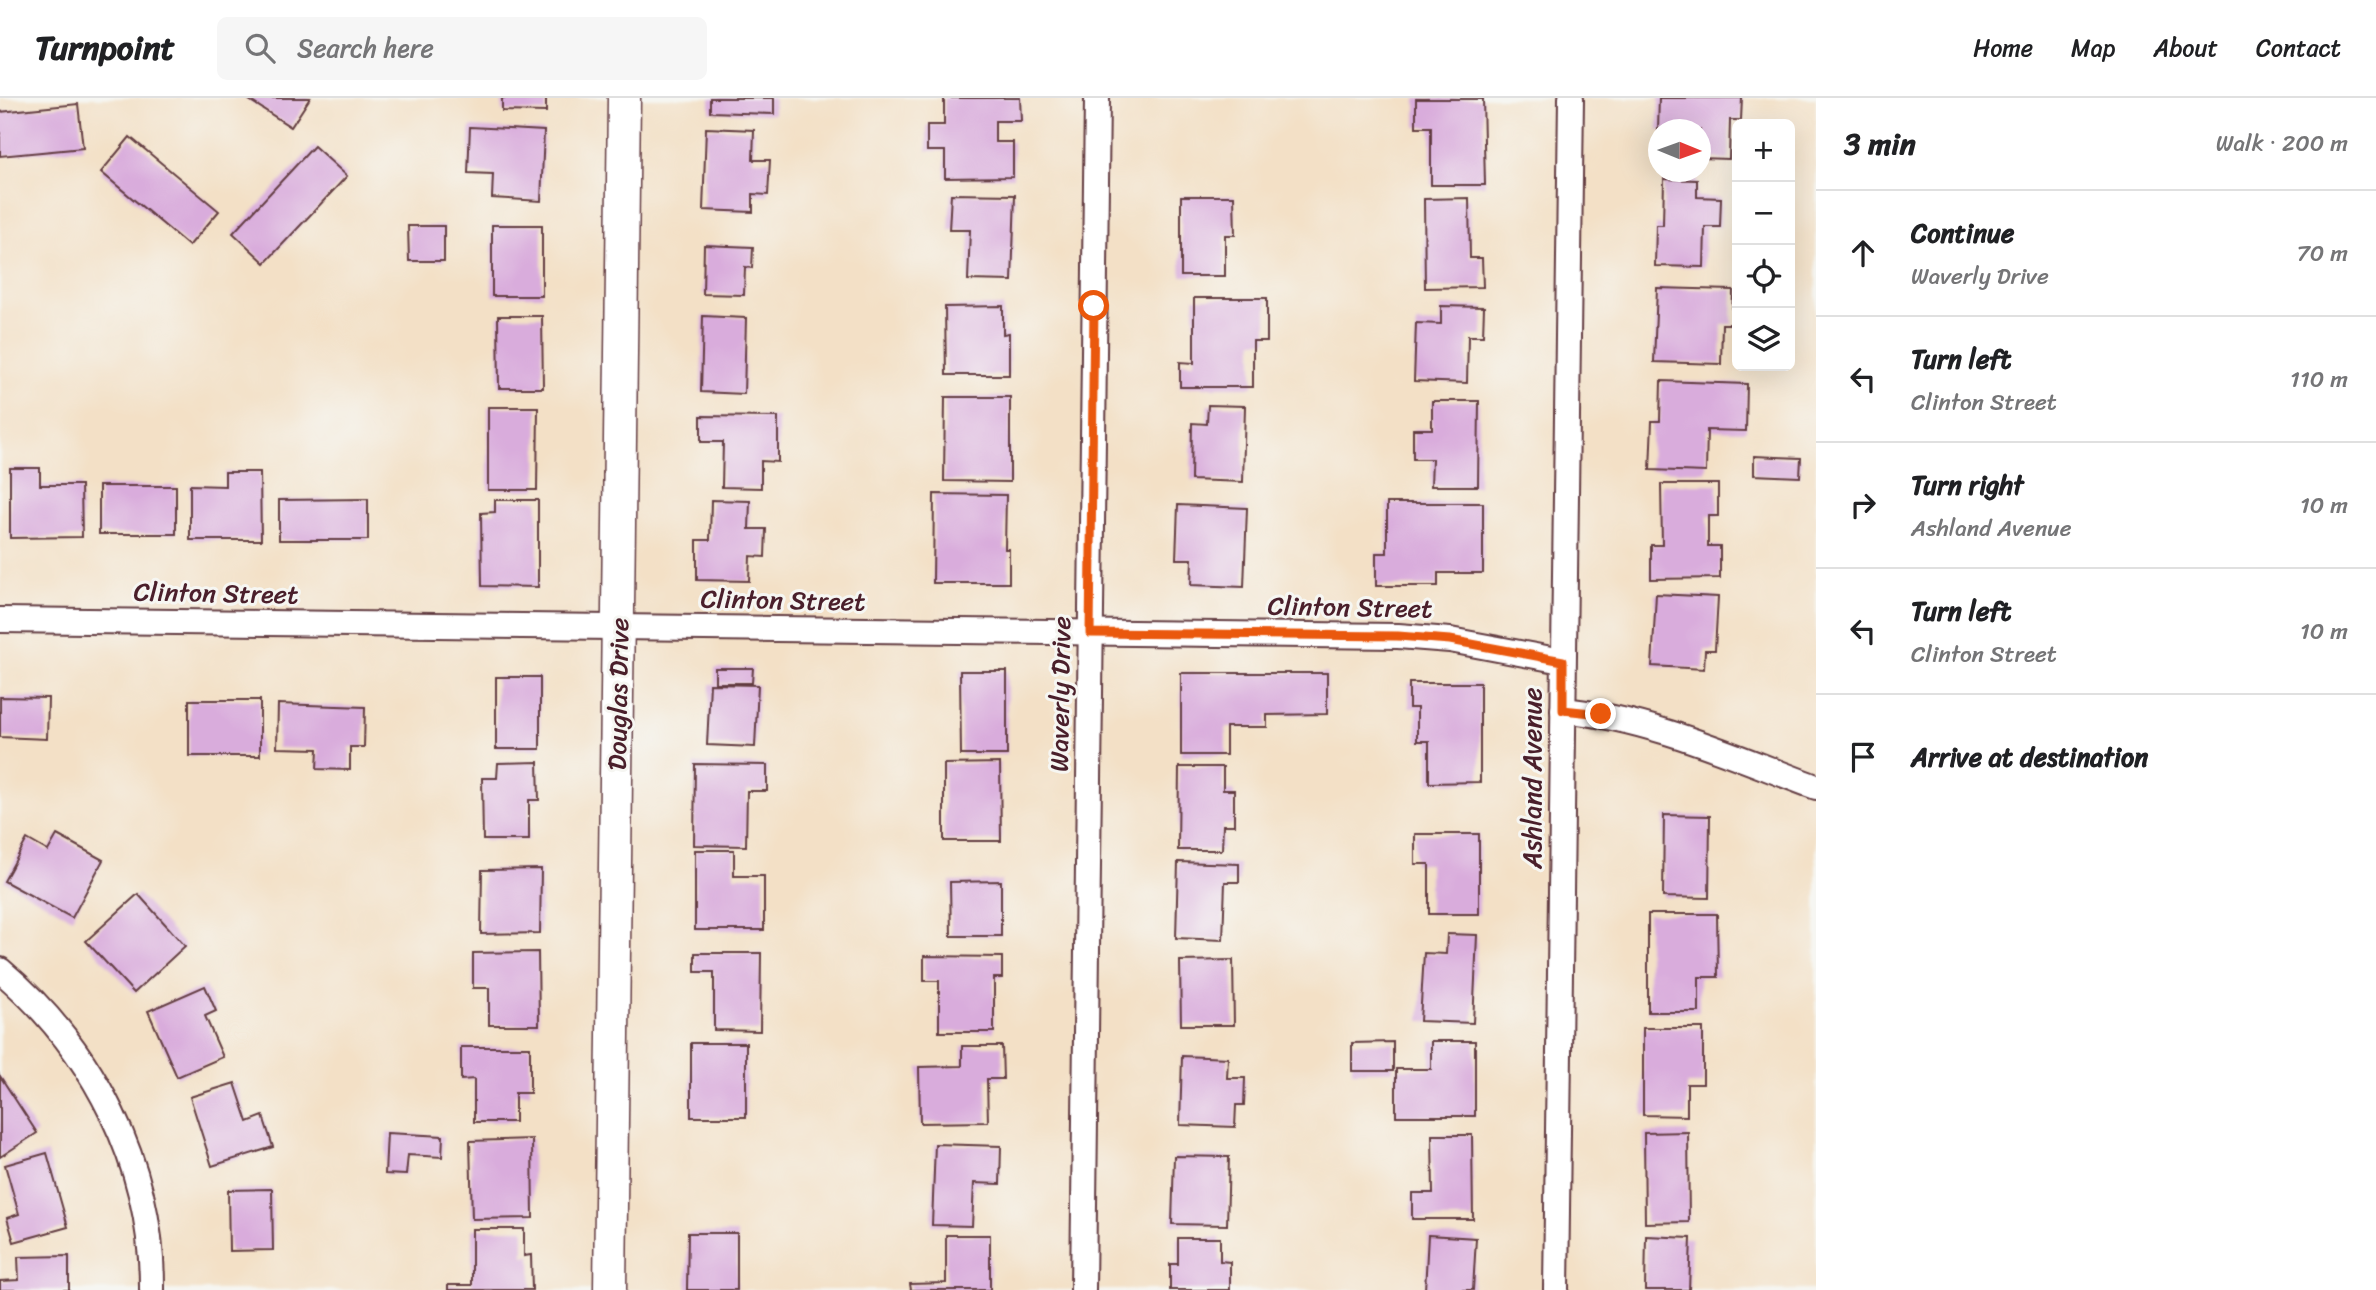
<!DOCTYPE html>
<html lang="en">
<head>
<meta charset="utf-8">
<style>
	body { margin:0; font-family:Sriracha,sans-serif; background:#f6f6f6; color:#202124 }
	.controls { position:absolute; right:21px; top:21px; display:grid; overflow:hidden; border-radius:10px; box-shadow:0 7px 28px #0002 }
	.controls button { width:63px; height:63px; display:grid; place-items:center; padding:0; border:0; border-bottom:2px solid #e0e0e0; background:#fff; color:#202124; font:35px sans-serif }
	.compass { position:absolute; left:1648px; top:21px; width:63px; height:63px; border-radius:50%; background:#fff; box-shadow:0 7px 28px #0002; rotate:91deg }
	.stop { position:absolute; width:21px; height:21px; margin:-16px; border:5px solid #ea580c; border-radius:50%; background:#fff }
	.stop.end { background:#ea580c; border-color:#fff; box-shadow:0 2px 7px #0008 }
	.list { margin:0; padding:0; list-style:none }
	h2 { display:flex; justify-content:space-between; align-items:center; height:91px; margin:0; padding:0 28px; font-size:30px }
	h2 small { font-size:23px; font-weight:400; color:#757577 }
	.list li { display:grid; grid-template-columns:46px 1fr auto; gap:21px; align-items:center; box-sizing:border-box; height:126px; padding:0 28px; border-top:2px solid #e0e0e0 }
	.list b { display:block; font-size:26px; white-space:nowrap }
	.list p { margin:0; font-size:23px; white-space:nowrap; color:#757577 }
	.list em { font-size:23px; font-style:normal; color:#757577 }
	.icon { flex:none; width:38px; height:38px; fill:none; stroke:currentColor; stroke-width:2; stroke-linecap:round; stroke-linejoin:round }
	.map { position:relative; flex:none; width:1816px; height:1192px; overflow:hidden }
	header { display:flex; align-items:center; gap:42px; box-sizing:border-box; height:98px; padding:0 35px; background:#fff; border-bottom:2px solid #e0e0e0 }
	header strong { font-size:33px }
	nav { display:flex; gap:38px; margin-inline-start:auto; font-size:24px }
	.search { width:490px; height:63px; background:#f6f6f6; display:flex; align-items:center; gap:18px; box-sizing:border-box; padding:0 24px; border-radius:10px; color:#757577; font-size:26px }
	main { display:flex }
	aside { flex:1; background:#fff }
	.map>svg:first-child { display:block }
	.building { fill:#d9acdc }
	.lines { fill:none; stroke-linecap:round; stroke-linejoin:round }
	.minor-casing { stroke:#633c42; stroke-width:28 }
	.tertiary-casing { stroke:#633c42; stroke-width:35 }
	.minor { stroke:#fff; stroke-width:24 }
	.tertiary { stroke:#fff; stroke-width:32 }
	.route { stroke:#ea580c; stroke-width:9 }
	.labels { text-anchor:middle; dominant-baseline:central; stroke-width:6; stroke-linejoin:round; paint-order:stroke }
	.street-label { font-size:26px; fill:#4a1f2b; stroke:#f6f6f2 }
</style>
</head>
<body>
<header>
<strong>Turnpoint</strong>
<div class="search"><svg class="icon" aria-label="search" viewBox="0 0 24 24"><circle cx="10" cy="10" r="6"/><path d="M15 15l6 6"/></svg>Search here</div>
<nav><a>Home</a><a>Map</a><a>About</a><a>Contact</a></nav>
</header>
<main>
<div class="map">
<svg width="1816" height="1192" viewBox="0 0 1816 1192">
	<rect width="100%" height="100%" fill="#f6f6f2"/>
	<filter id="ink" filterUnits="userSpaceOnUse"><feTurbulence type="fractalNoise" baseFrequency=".0143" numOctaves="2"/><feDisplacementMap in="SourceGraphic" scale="14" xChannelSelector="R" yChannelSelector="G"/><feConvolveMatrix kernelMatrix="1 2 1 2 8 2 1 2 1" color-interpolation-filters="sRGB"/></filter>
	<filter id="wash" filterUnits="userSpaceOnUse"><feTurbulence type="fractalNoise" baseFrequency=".00686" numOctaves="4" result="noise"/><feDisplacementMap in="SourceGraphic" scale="28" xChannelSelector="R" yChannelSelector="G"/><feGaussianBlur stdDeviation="1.57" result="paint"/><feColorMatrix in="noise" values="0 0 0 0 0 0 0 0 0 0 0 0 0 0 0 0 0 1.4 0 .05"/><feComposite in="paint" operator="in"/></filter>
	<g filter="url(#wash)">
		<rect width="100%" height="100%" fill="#f3e0c6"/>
		<g id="blocks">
			<g class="building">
				<polygon points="246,0 310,0 291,29"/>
				<polygon points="502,0 546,0 546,14 502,13"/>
				<polygon points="710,0 774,0 774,16 710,14"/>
				<polygon points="944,0 1020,0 1021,23 995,23 995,44 1013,44 1013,79 945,80 945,53 927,53 927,27 944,27"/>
				<polygon points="1659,0 1742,0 1741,22 1730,22 1729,61 1700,60 1700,32 1658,32"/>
				<polygon points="1416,1 1483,1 1485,87 1431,87 1431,29 1416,29"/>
				<polygon points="78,6 83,50 0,58 0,14"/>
				<polygon points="470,29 544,33 541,103 492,100 493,76 468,75"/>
				<polygon points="706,30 754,32 753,62 770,62 768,97 753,96 753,114 703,112"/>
				<polygon points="130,39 219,113 189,148 101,74"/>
				<polygon points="314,48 347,78 265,165 233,135"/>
				<polygon points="1664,81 1697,82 1697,99 1721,100 1720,129 1705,129 1704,169 1655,168 1656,127 1663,127"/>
				<polygon points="951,96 1015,97 1012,183 968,182 970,132 949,132"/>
				<polygon points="1181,98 1234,98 1235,137 1225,137 1225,178 1181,178"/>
				<polygon points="1469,100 1470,160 1482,160 1483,189 1425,190 1424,101"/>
				<rect x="492" y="127" width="50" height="71"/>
				<polygon points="408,128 444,128 444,163 409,163"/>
				<polygon points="704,147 753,149 752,170 745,169 744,197 703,196"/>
				<polygon points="1657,190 1733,192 1732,226 1722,226 1721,266 1654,264"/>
				<polygon points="1194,200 1267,200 1267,243 1253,243 1253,289 1180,289 1180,264 1194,265"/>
				<polygon points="1003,208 1003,236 1009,235 1009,277 946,277 945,209"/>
				<polygon points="1441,208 1484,209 1483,238 1468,238 1467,285 1414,283 1416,225 1441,226"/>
				<polygon points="498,218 542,218 543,290 499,290"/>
				<polygon points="703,218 746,220 744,296 701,294"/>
				<polygon points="1661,283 1747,286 1746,333 1707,332 1706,374 1650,372 1652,323 1660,323"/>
				<polygon points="945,299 1010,299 1010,384 944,383"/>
				<polygon points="1432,303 1479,303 1478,388 1431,388 1432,361 1413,361 1413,331 1432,331"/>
				<polygon points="1208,307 1245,308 1243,384 1191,382 1192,325 1207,326"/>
				<polygon points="488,309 538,309 537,392 488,392"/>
				<polygon points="701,318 778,319 778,364 761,363 761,390 722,389 723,344 701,344"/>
				<polygon points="1754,358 1801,360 1800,379 1754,377"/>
				<polygon points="10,370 40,370 40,387 81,387 82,439 10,440"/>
				<polygon points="225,374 260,374 261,442 190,442 190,387 225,388"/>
				<polygon points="1661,386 1718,386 1718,418 1708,418 1708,448 1720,448 1720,480 1651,481 1651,447 1662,447"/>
				<rect x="99" y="388" width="77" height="48"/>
				<polygon points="934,396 1006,397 1005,451 1009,451 1009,485 933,485"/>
				<polygon points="368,401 368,442 279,442 279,402"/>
				<polygon points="495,402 538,402 538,489 482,488 481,415 495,414"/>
				<polygon points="711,402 750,403 749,431 766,431 765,459 750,458 749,483 697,482 697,442 710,442"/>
				<polygon points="1387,405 1483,405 1483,475 1438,475 1438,488 1376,488 1376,455 1387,455"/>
				<polygon points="1178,407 1247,410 1244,489 1191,487 1192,461 1176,461"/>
				<polygon points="1656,496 1718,499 1715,552 1705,552 1704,571 1652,568"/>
				<polygon points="715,570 753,570 752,585 715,585"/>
				<polygon points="960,573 1007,573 1007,657 961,657"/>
				<polygon points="1181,575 1327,575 1327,616 1267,617 1267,629 1226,629 1226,657 1181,657"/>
				<rect x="496" y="579" width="44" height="72"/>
				<polygon points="1409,585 1480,585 1480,684 1429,685 1429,643 1417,643 1417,610 1409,610"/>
				<polygon points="710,586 758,587 755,649 707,647"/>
				<polygon points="0,599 48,600 47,641 0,639"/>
				<rect x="189" y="602" width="71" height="56"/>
				<polygon points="278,606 365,609 364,649 350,649 350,672 317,671 318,651 277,650"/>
				<polygon points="538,664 539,702 529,702 529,742 483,742 482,680 497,680 498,665"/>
				<polygon points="1000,665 1001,743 944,743 944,666"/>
				<polygon points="695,666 767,667 767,693 747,693 746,748 694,747"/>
				<polygon points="1179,669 1223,669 1223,692 1234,692 1234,727 1223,727 1222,752 1178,752"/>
				<polygon points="1664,717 1710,718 1709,800 1663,799"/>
				<polygon points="1415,736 1479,736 1479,816 1429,816 1429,766 1415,766"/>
				<polygon points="57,737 103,762 72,820 4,783 27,741 48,753"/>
				<polygon points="695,752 734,752 734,778 764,778 764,832 695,832"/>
				<polygon points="1178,764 1239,766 1239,784 1225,784 1223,842 1176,840"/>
				<polygon points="541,771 540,835 481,836 482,772"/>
				<polygon points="1001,783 1001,838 951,838 950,784"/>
				<polygon points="138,796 185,848 134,895 86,843"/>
				<polygon points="1648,816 1717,816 1718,879 1699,879 1699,914 1648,914"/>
				<polygon points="1447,836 1477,837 1473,925 1420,923 1424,855 1446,856"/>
				<polygon points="538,854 539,927 489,927 489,890 473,890 473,855"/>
				<polygon points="695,855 761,855 760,933 714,932 714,874 695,874"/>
				<polygon points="924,858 1002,859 1002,880 994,880 994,934 939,934 939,883 924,883"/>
				<polygon points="1233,862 1234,927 1181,927 1180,863"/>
				<polygon points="205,888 216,913 205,918 223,959 177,979 148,913"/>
				<polygon points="1643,930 1703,930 1703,986 1687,986 1687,1018 1643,1017"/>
				<polygon points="1431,943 1475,943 1475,1018 1396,1018 1396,971 1431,971"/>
				<polygon points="1393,944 1393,973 1352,973 1352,945"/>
				<rect x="691" y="945" width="55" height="74"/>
				<polygon points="962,948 1002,948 1003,981 987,981 988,1024 920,1025 919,969 962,968"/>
				<polygon points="461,949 530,949 530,995 515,995 515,1024 474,1024 474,981 461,982"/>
				<polygon points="1182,958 1228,960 1227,980 1245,980 1244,1007 1236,1007 1235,1029 1180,1027"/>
				<polygon points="0,978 37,1035 0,1059"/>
				<polygon points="235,985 248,1024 263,1018 273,1049 212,1068 190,999"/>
				<polygon points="1688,1034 1689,1124 1645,1125 1644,1035"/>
				<polygon points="387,1035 443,1038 442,1059 408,1057 406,1077 385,1076"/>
				<polygon points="1432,1037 1472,1037 1473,1121 1412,1121 1412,1095 1433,1095"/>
				<polygon points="532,1041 533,1120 472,1121 470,1043"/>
				<polygon points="935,1046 1001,1048 1000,1086 974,1085 972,1128 932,1127"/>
				<polygon points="47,1055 68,1129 14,1144 7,1120 19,1116 5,1067"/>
				<polygon points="1174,1058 1229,1059 1227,1127 1172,1126"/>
				<polygon points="272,1091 273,1152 229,1153 228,1092"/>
				<polygon points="472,1131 524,1131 524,1158 531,1157 532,1192 448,1192 448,1187 472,1187"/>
				<polygon points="688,1135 737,1135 737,1192 687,1192"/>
				<polygon points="946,1137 990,1137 990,1192 911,1192 910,1186 946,1185"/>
				<polygon points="1428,1137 1476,1140 1473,1192 1425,1192"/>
				<polygon points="1646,1138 1691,1140 1689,1192 1645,1192"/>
				<polygon points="1178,1140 1220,1140 1220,1163 1230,1164 1230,1192 1170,1192 1170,1166 1178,1166"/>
				<polygon points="69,1158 69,1192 0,1192 0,1183 19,1182 18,1159"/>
			</g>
		</g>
	</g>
	<g filter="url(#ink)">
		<use href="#blocks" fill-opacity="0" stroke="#633c42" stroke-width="2"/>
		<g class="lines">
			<g class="minor-casing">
				<g id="minor">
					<polyline points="0,522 1398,538 1450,542 1562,563"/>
					<path d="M1563 612C1652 621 1733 658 1816 689"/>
					<path d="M0 872C94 951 153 1068 152 1192"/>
					<polyline points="1083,1192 1097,0"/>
					<polyline points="1556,1192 1571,0"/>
				</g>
			</g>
			<g class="tertiary-casing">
				<polyline id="tertiary" points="610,1192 624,0"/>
			</g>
			<use href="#minor" class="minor"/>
			<use href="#tertiary" class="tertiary"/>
		</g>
	</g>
	<g class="lines" filter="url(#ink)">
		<polyline class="route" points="1094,208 1090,535 1398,538 1450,542 1563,563 1563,612 1601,616"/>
	</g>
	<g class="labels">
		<g class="street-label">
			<text transform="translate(216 495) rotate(1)">Clinton Street</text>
			<text transform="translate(783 502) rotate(1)">Clinton Street</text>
			<text transform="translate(1350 509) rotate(1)">Clinton Street</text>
			<text transform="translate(618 596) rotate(-89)">Douglas Drive</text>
			<text transform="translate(1060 596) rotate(-89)">Waverly Drive</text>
			<text transform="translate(1532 680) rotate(-90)">Ashland Avenue</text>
		</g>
	</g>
</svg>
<div class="controls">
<button>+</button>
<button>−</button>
<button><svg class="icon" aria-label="locate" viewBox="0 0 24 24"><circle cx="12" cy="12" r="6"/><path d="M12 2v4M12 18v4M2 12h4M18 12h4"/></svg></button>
<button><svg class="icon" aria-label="layers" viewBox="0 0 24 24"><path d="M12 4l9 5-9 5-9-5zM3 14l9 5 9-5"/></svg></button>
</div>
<svg class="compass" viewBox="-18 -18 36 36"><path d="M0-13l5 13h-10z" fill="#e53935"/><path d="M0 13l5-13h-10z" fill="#757577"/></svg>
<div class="stop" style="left:1094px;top:208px"></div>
<div class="stop end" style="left:1601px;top:616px"></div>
</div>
<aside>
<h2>3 min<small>Walk · 200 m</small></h2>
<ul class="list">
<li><svg class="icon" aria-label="ahead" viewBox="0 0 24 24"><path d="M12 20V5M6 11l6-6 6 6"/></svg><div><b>Continue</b><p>Waverly Drive</p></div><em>70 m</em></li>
<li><svg class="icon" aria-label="left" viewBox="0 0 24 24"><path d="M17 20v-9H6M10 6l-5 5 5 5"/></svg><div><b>Turn left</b><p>Clinton Street</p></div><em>110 m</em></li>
<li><svg class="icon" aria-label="right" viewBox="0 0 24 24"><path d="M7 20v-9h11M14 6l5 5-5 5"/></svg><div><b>Turn right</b><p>Ashland Avenue</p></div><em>10 m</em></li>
<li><svg class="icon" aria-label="left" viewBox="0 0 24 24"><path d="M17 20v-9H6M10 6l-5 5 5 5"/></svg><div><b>Turn left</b><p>Clinton Street</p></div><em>10 m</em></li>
<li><svg class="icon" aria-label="arrive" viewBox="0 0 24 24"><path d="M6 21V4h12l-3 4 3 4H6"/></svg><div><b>Arrive at destination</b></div></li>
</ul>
</aside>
</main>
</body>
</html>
